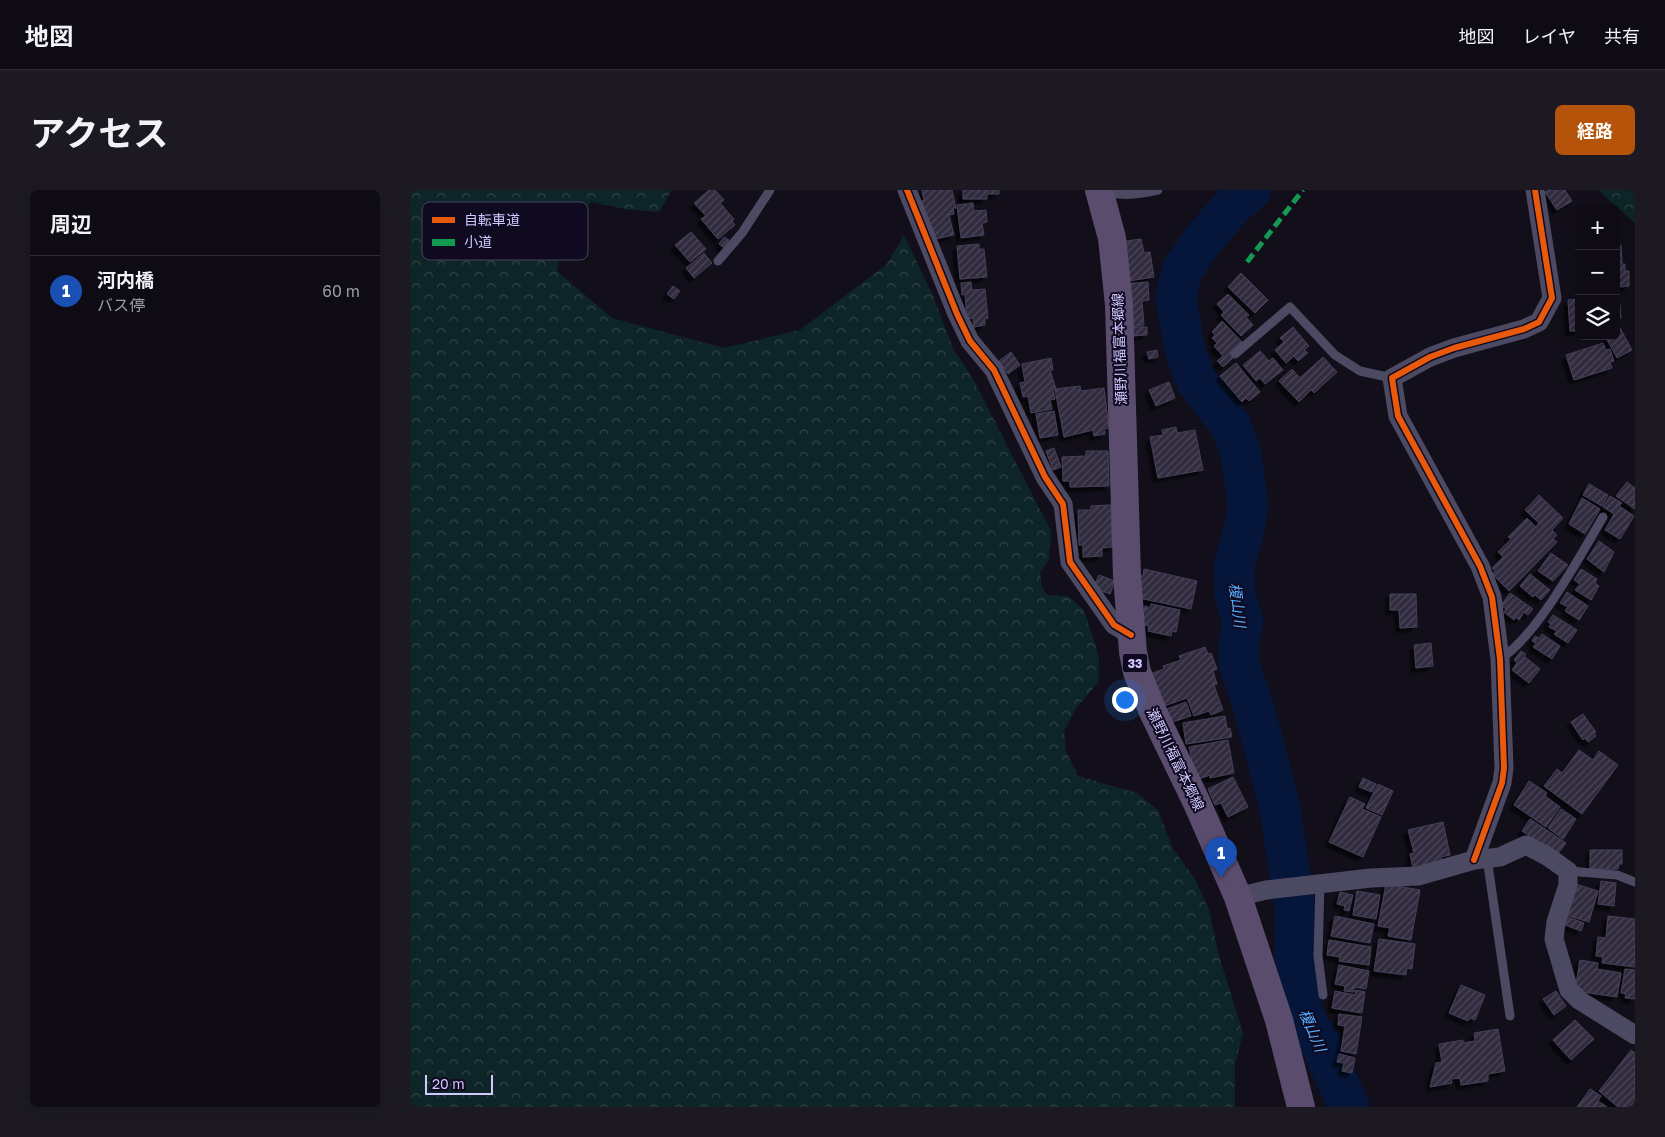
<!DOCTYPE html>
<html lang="ja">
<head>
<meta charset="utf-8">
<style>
	body { margin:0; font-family:"Golos Text","Noto Sans JP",sans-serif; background:#1c1922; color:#f1f3f6 }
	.controls { position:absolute; right:15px; top:15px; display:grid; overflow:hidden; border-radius:8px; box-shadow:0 5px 20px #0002 }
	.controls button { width:45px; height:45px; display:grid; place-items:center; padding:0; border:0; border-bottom:1px solid #2e2b34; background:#0e0b14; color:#f1f3f6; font:25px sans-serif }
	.scale { position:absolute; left:15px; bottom:12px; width:68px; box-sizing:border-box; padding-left:5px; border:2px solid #d0c8ff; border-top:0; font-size:14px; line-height:18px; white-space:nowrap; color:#d0c8ff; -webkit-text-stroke:4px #0f0a1f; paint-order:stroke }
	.you { position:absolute; left:714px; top:509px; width:18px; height:18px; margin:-12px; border:4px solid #fff; border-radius:50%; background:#1a73e8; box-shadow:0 0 0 8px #1a73e833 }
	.badge { display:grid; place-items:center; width:32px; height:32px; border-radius:50%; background:#b45309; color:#fff; font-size:16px; font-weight:700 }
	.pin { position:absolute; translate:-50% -41px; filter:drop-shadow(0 1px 2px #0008) }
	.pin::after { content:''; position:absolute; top:26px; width:18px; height:15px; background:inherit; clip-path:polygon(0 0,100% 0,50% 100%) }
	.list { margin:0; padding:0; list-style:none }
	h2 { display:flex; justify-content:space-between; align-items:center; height:65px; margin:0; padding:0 20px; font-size:21px }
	h2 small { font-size:16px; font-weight:400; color:#9b9ba0 }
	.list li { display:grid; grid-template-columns:32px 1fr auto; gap:15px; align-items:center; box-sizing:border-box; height:70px; padding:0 20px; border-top:1px solid #2e2b34 }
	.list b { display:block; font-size:19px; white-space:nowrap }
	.list p { margin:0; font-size:16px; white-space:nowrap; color:#9b9ba0 }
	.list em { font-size:16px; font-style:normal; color:#9b9ba0 }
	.icon { flex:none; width:28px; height:28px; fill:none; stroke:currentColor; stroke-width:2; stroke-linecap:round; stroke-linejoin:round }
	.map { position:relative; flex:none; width:1225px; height:917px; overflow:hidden; border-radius:8px }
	header { display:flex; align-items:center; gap:30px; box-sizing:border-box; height:70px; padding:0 25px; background:#0e0b14; border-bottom:1px solid #2e2b34 }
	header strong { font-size:24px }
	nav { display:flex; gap:28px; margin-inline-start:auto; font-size:18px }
	.intro { display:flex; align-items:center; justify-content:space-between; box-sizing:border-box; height:120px; padding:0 30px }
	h1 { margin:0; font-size:35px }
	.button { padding:12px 22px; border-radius:8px; background:#b45309; color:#fff; font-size:18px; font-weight:700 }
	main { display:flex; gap:30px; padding:0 30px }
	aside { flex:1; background:#0e0b14; border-radius:8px; box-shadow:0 5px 20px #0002 }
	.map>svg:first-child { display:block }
	.forest { fill:url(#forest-crowns) }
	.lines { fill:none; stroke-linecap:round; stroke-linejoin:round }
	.river { stroke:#06163a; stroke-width:41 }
	.building { fill:url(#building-hatch); stroke:#454059; filter:url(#shadow) }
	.lane { stroke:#4c4a63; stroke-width:9 }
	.street { stroke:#4c4a63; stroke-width:19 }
	.primary { stroke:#5a4c6d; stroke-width:28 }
	.quiet { stroke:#139951; stroke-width:5; stroke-dasharray:10 5; stroke-linecap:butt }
	.cycleway-casing { stroke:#0f0a1f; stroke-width:9 }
	.cycleway { stroke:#e8590c; stroke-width:6 }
	.labels { text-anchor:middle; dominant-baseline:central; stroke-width:4; stroke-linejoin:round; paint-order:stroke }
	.shield { fill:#0f0a1f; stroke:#968fbc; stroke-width:1 }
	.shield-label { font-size:12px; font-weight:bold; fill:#d0c8ff }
	.street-label { font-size:14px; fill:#d0c8ff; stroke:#0f0a1f }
	.water-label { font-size:15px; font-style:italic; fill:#56abff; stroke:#0f0a1f }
	.key { fill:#0f0a1f; stroke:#494362; stroke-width:1 }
	.key-label { font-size:14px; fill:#d0c8ff }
</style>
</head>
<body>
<header>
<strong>地図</strong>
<nav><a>地図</a><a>レイヤ</a><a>共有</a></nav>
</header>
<div class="intro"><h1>アクセス</h1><a class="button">経路</a></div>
<main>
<aside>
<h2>周辺<small></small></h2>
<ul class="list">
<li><span class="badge" style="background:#1a4fb4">1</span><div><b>河内橋</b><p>バス停</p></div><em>60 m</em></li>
</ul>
</aside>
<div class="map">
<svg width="1225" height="917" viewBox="0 0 1225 917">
	<defs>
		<pattern id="forest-crowns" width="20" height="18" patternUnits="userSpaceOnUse" patternTransform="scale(1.25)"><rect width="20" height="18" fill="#0e2527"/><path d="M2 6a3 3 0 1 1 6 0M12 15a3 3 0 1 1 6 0" fill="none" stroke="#304347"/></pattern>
		<pattern id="building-hatch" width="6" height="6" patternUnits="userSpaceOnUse" patternTransform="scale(1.25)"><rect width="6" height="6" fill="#302b3e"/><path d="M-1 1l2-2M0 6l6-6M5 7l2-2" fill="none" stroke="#4d485b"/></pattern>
		<filter id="shadow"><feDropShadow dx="-4.5" dy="4.5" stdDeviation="1" flood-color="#0009"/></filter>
	</defs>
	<rect width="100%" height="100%" fill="#120f1a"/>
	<g class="forest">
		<polygon points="0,0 262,0 249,22 215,19 181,12 154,46 147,81 202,128 314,158 390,140 477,74 494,45 523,106 543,158 563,189 641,341 639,369 630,383 632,397 637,405 658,406 674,420 689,467 688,493 666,518 654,541 656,561 668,586 727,603 748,620 763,659 785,689 799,720 809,766 833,843 825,875 825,917 0,917"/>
		<polygon points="1188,0 1225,0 1225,33"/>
	</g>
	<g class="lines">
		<polyline class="river" points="841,0 825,13 793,50 772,80 766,107 774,157 786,190 821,236 831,264 838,315 834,341 824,375 825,405 833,432 829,452 829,474 843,515 870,618 885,719 885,766 892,820 898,835 911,854 939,917"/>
	</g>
	<g class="building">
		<polygon points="299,0 305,0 314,10 310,13 324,29 322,31 325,35 308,49 291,29 296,26 284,13"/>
		<polygon points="512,0 542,0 546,18 543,18 544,24 539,25 544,45 525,49 524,41 519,42 512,11 514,10"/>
		<polygon points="553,0 589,0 589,4 577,4 577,9 553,9"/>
		<polygon points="1139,0 1155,0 1162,11 1147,20 1135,2"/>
		<polygon points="563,13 564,21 576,20 577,32 572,33 574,45 551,48 547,15"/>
		<polygon points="281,42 296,59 280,72 265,55"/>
		<polygon points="314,47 319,50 314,58 309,54"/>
		<polygon points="731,49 734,63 740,62 744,87 718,91 709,52"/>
		<polygon points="569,54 569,59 574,59 577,87 550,89 547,56"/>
		<polygon points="1206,55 1211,55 1212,74 1215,74 1215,81 1219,81 1219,96 1209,97 1206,99"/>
		<polygon points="294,63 302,73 284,88 276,78"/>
		<polygon points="831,83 858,110 845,123 818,97"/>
		<polygon points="561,92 562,100 575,99 578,128 575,129 575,135 564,137 563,128 557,129 555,104 552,105 551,93"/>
		<polygon points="738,92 739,110 732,111 734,135 717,137 713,94"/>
		<polygon points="263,96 270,101 264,109 257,104"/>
		<polygon points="818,104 839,125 836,127 843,135 831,146 811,125 814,122 807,114"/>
		<polygon points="1206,104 1209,104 1211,128 1206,128"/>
		<polygon points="1169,109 1169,141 1160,141 1158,110"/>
		<polygon points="812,131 832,152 820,163 824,167 813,177 807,171 813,166 804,156 807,153 802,148 805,145 802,142"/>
		<polygon points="1209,136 1222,160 1207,168 1195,146 1206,146 1206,138"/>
		<polygon points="720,137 737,137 737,145 720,146"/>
		<polygon points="883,137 899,156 894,160 898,163 888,171 884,166 876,173 865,160 874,152 870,148"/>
		<polygon points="1193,153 1196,160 1200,159 1204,171 1200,172 1202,178 1164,190 1156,165"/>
		<polygon points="747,160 748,167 739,169 737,162"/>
		<polygon points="850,161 859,171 863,168 873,180 855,194 850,188 846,191 833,175"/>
		<polygon points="601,162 610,175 598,184 589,171"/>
		<polygon points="913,167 927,182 904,203 901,200 889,212 869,191 882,179 890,188"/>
		<polygon points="641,168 643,180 640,180 646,199 643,200 645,209 640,210 642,219 621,223 618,206 613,207 610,193 615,192 612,174"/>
		<polygon points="826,173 850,202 839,211 836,208 832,212 810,186"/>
		<polygon points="759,192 765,208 746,216 739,200"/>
		<polygon points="670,196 671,201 694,198 699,238 694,239 695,244 684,246 683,240 654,247 645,199"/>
		<polygon points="644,221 648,245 630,248 626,224"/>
		<polygon points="766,237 767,243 785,240 793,280 748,288 740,247 753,245 752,240"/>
		<polygon points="644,258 651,277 643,280 636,261"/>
		<polygon points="676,261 698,261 699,296 660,297 660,291 653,291 652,267 676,266"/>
		<polygon points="1217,292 1225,298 1225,319 1206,306"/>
		<polygon points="1179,294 1198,305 1192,316 1173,305"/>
		<polygon points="1129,305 1153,328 1142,340 1147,345 1143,349 1147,352 1099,401 1082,384 1085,381 1082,378 1093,367 1088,362 1101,349 1098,347 1117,328 1126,337 1129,333 1115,320"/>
		<polygon points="1200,306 1212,313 1209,316 1224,326 1210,349 1195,340 1204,324 1193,317"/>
		<polygon points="1172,308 1190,319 1175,344 1159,334"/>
		<polygon points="701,315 702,357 692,358 692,366 673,367 673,355 669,355 668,320 681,320 681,316"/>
		<polygon points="1189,351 1204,362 1194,382 1177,369"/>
		<polygon points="1141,363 1158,375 1143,391 1128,381"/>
		<polygon points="734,379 787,391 781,419 729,408 730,385 733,386"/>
		<polygon points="1171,379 1187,389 1185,393 1189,396 1181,410 1165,400 1170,394 1164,390"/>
		<polygon points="1120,384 1140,400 1131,410 1125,405 1123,407 1110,396"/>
		<polygon points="689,385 705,391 700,404 683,398"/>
		<polygon points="1157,402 1178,416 1169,430 1155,421 1158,417 1150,413"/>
		<polygon points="1100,403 1123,419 1118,425 1114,422 1109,430 1106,427 1104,430 1094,422 1096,419 1091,415"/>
		<polygon points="980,404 1006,404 1007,437 990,438 989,420 980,420"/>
		<polygon points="741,414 770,420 766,442 762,441 761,446 738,441 739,436 731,434 735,416 740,418"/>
		<polygon points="1143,425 1167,440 1158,453 1144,444 1147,441 1139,437 1141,434 1138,432"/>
		<polygon points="1132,444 1150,456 1142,469 1123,457 1126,453 1122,451 1125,446 1129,448"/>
		<polygon points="1021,453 1023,476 1006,478 1004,455"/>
		<polygon points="795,457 798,464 801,463 807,479 803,481 807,494 804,495 813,520 801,525 799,521 784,526 777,508 751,517 740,484 754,479 753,476 771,470 769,466"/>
		<polygon points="1111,461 1116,464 1114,466 1130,479 1119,493 1102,480 1107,473 1104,470"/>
		<polygon points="776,512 781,526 759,533 754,520"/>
		<polygon points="1173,524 1186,542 1184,543 1186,546 1178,552 1175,548 1173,550 1161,532"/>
		<polygon points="815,526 817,539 820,538 822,547 776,554 773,533"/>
		<polygon points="818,550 824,583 800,588 800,585 786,590 779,557"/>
		<polygon points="1169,560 1183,570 1189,561 1208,575 1172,624 1134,596 1147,579 1152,583"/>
		<polygon points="823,587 838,617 818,627 811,613 805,615 798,599"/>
		<polygon points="953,588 966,594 962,602 949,597"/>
		<polygon points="1119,591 1137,603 1135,606 1150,617 1136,637 1104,615"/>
		<polygon points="968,594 983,601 972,625 956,618"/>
		<polygon points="940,607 955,614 952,619 971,627 953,667 919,652"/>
		<polygon points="1151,619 1166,629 1153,649 1138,638"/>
		<polygon points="1120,629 1156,653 1147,665 1112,641"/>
		<polygon points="1033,632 1040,665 1031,667 1032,671 1003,678 1000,664 1004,663 998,640"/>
		<polygon points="1180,660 1212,660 1212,674 1209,674 1208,679 1180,679"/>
		<polygon points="1191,691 1206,693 1204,716 1188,714"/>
		<polygon points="976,694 1010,700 1001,750 978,746 980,738 968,736"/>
		<polygon points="1166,694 1188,701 1179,732 1156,725"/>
		<polygon points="947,701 970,705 966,729 943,725"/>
		<polygon points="930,702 943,705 939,721 934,720 935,716 927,714"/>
		<polygon points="925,726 964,734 960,753 921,746"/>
		<polygon points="1198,726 1225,729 1225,777 1192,773 1193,767 1186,766 1188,747 1196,748"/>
		<polygon points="1157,727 1174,733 1171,741 1155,735"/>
		<polygon points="969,749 1005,754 1002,779 997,778 996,785 964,781"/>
		<polygon points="919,750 961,757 959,775 929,771 930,767 917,765"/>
		<polygon points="1170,770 1188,773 1187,779 1211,783 1207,807 1165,801"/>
		<polygon points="929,775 959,781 956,799 944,797 944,802 934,801 935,796 925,794"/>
		<polygon points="1215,779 1225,780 1225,809 1215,808 1216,804 1211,803"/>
		<polygon points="1051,795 1075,805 1065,830 1060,828 1058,831 1039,823"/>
		<polygon points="946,800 955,802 952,823 922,818 925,801 945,805"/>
		<polygon points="1146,801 1156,816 1144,825 1133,809"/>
		<polygon points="929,824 952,827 946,864 931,861 935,836 928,835"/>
		<polygon points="1165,830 1184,849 1161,870 1143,850"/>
		<polygon points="1088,839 1095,881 1078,884 1078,891 1051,895 1050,888 1041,889 1042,893 1020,897 1026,873 1032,872 1029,854 1053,850 1053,853 1065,851 1064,843"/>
		<polygon points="1221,860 1225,863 1225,917 1208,917 1189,901"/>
		<polygon points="929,864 945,868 942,883 932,881 934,873 927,872"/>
		<polygon points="1180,899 1191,906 1188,911 1197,917 1167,917"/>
	</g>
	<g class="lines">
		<g class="lane">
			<path d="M693 1C712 7 729 4 748 0"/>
			<polyline points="308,71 332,43 360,0"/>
			<polyline points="825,164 880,117 925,165 950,181 982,188"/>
			<path d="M1090 469C1127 446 1170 366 1193 327"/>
			<polyline points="1077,668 1100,826"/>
			<polyline points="1158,681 1207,685 1225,692"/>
			<polyline points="910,694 908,766 913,805"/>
		</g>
		<g class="street">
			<polyline points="497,0 547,124 560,151 584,180 635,287 653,314 660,372 704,435 721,445"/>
			<polyline points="1064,670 1092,593 1094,578 1090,469 1082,407 1070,376 988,226 982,188 1020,167 1044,158 1114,139 1129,132 1142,108 1125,0"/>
			<polyline points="828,707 856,700 961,688 1008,686 1064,670 1090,667 1116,655 1137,666 1158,681 1158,695 1146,732 1144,749 1159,800 1169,810 1225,845"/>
		</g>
		<polyline class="primary" points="689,0 702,48 709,115 717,386 723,462 727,482 743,522 787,613 828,707 869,830 891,917"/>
		<polyline class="quiet" points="837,72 893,0"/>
		<g class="cycleway-casing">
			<g id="cycleway">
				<polyline points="497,0 547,124 560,151 584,180 635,287 653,314 660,372 704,435 721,445"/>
				<polyline points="1064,670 1092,593 1094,578 1090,469 1082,407 1070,376 988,226 982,188 1020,167 1044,158 1114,139 1129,132 1142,108 1125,0"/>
			</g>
		</g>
		<use href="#cycleway" class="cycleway"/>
	</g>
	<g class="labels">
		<rect class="shield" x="712.5" y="463.5" width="25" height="19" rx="4"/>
		<g class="shield-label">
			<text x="725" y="473">33</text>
		</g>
		<g class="street-label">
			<text transform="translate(709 159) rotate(-92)">瀬野川福富本郷線</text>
			<text transform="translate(766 569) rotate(64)">瀬野川福富本郷線</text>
		</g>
		<g class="water-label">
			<text transform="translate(828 415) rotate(83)">榎山川</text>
			<text transform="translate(903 840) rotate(67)">榎山川</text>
		</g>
	</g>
	<rect x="12" y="12" width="166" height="58" rx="8" class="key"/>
	<rect x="22" y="27" width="23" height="6" fill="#e8590c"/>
	<rect x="22" y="49" width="23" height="7" fill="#139951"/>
	<g class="key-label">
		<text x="54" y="35">自転車道</text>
		<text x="54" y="57">小道</text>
	</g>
</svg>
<div class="controls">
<button>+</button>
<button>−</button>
<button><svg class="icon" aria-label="layers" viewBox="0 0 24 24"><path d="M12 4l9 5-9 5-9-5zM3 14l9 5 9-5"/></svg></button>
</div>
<div class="scale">20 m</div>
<div class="you"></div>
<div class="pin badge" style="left:811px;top:688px;background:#1a4fb4">1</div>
</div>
</main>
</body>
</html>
